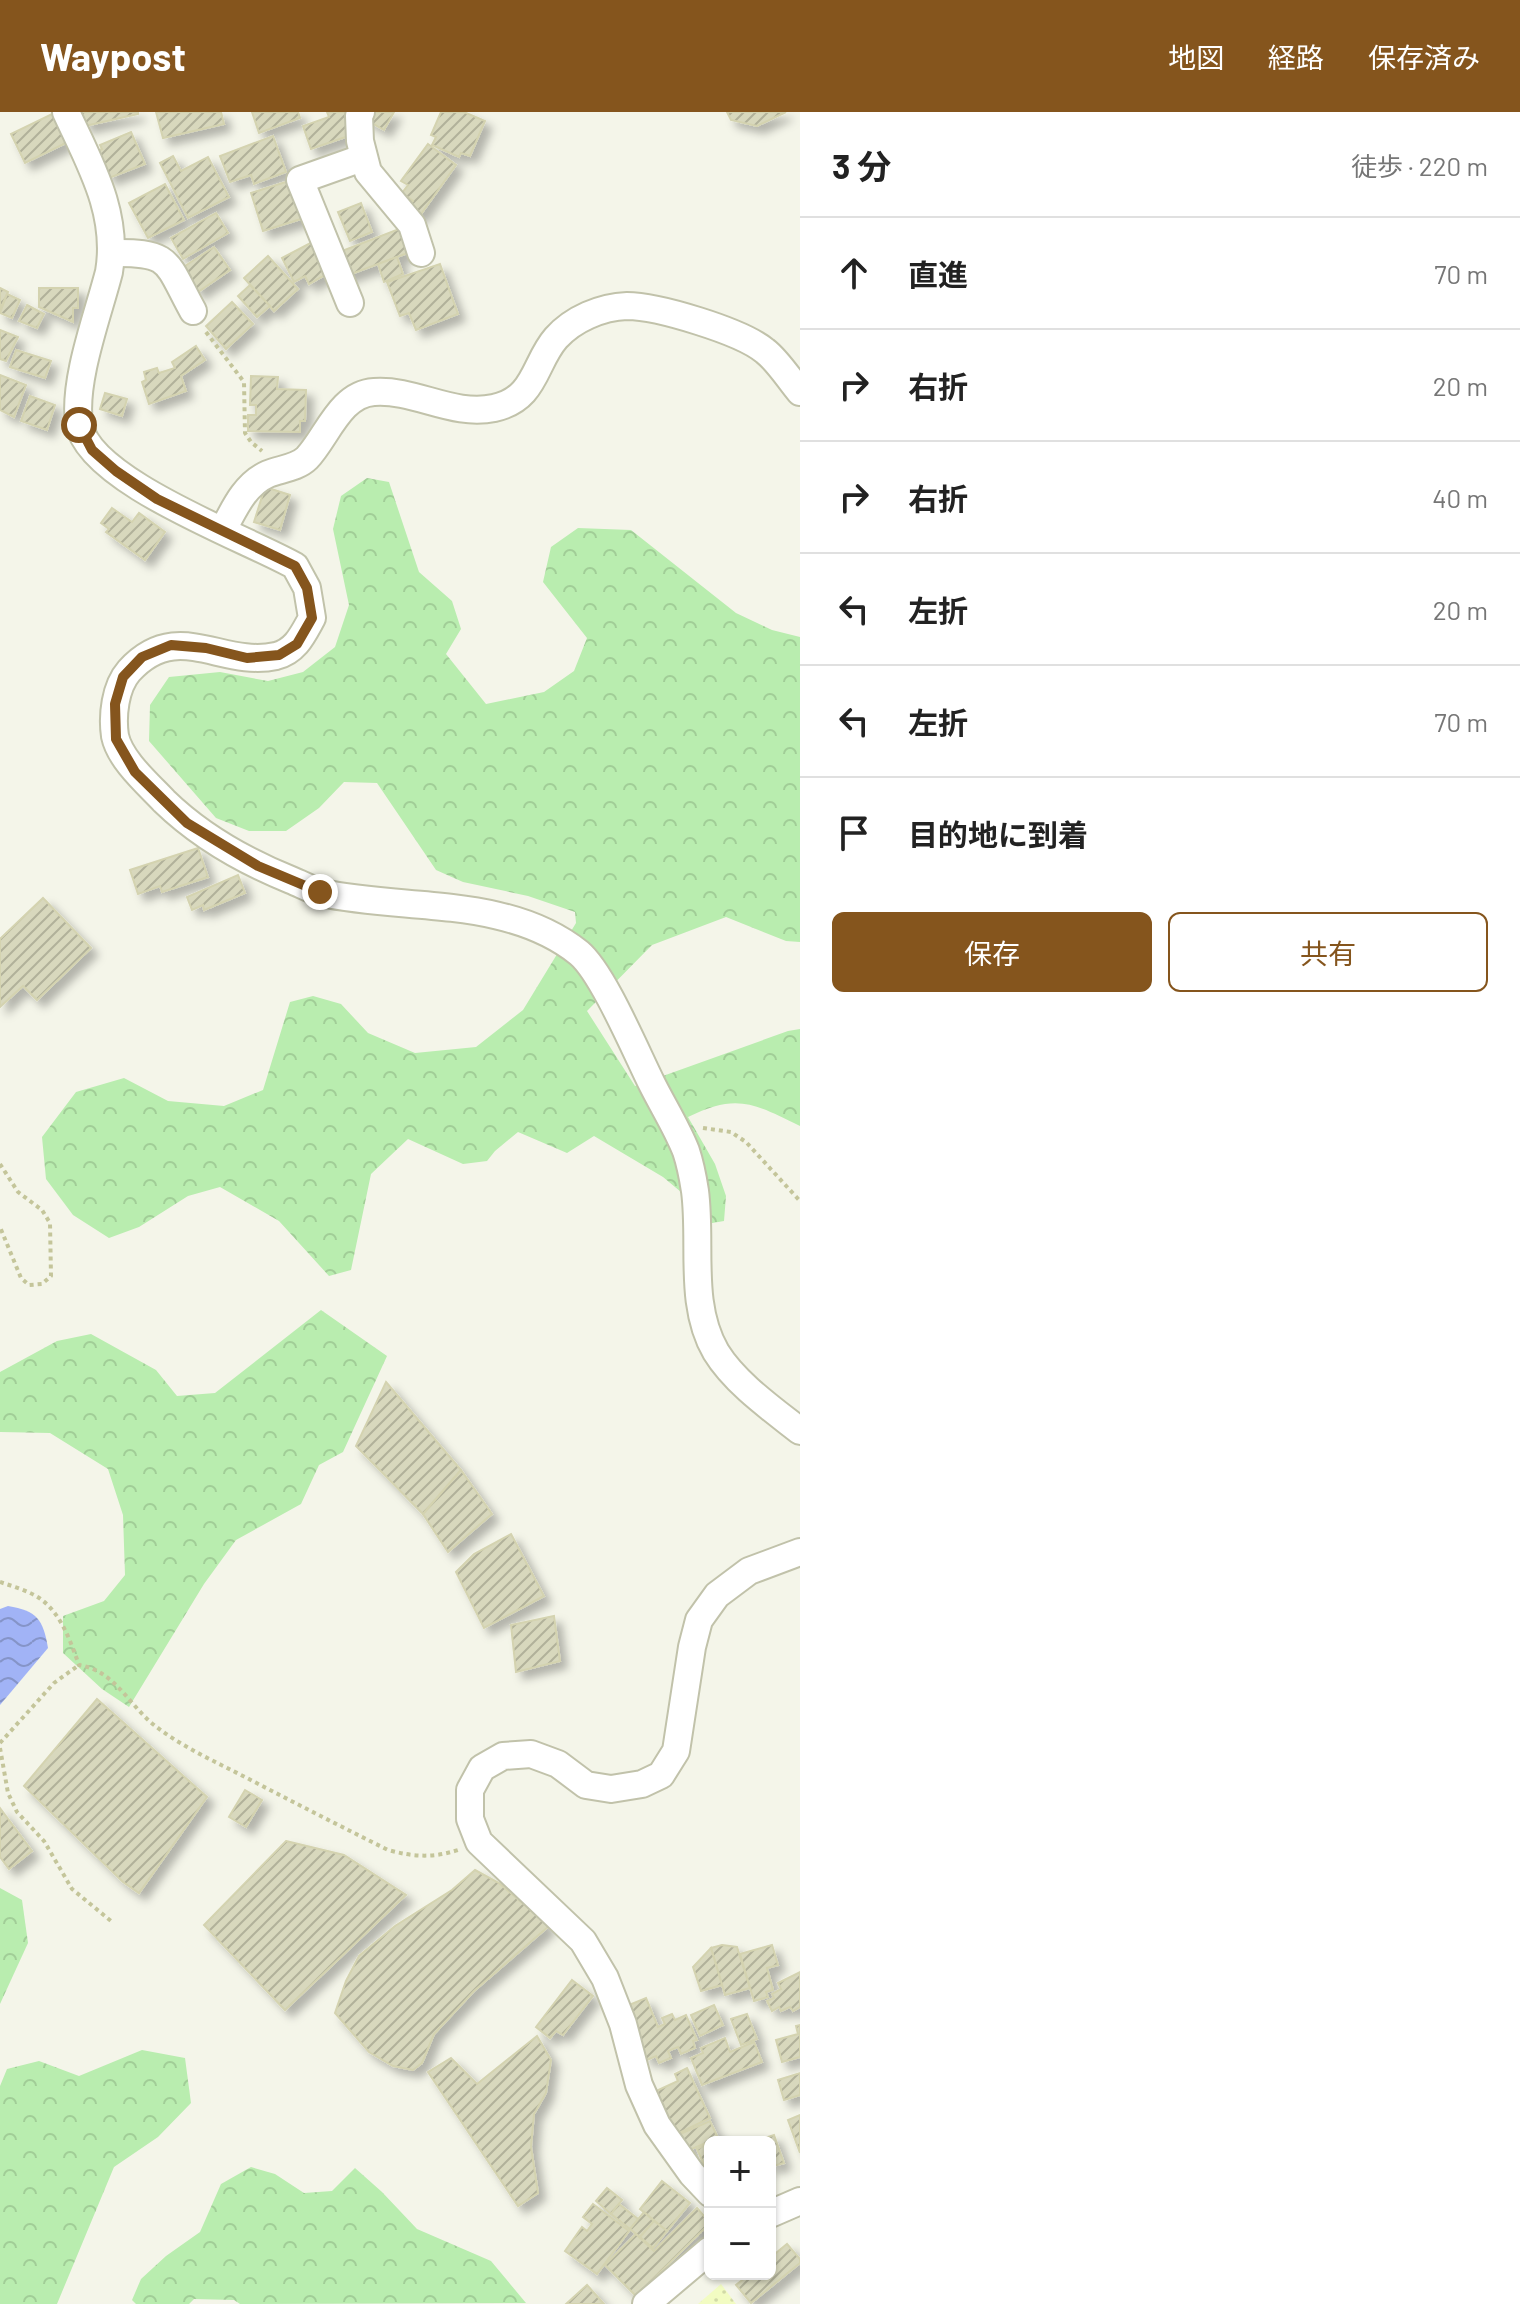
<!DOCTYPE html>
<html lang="ja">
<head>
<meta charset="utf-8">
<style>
	body { margin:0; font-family:Barlow,"Noto Sans JP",sans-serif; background:#f6f6f6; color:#222 }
	.controls { position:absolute; right:24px; bottom:24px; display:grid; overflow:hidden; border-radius:12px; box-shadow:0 2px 6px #0004 }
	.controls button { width:72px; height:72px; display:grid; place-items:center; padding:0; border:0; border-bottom:2px solid #e0e0e0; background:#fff; color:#222; font:40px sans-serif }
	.stop { position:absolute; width:24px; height:24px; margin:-18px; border:6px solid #85551d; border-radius:50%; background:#fff }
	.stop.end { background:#85551d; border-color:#fff; box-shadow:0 2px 8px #0008 }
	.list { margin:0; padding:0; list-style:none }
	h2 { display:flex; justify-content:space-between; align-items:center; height:104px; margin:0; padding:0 32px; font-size:34px }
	h2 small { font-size:26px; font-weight:400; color:#767676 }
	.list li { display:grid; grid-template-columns:52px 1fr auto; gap:24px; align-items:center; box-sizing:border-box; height:112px; padding:0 32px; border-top:2px solid #e0e0e0 }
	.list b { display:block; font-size:30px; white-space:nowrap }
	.list em { font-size:26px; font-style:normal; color:#767676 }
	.actions { display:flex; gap:16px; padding:24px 32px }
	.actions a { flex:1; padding:18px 0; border:2px solid #85551d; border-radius:12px; text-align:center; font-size:28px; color:#85551d }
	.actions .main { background:#85551d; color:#fff }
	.icon { flex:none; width:44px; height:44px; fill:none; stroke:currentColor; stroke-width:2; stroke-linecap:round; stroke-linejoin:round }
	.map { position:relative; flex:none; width:800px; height:2192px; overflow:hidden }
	header { display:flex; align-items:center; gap:48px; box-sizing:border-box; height:112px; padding:0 40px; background:#85551d; color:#fff }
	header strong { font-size:38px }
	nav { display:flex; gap:44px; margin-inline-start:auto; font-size:28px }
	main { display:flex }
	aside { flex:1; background:#fff }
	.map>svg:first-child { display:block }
	.forest { fill:url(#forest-crowns) }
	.sand { fill:url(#sand-dots) }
	.water { fill:url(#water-waves) }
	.building { fill:url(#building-hatch); stroke:#d4d3b0; stroke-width:2; filter:url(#shadow) }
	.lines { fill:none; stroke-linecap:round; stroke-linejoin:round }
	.street-casing { stroke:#c1c2aa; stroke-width:30 }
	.path { stroke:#c4c59a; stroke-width:4; stroke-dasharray:4 4; stroke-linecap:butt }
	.street { stroke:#fff; stroke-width:26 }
	.route { stroke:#85551d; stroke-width:10 }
</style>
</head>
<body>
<header>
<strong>Waypost</strong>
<nav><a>地図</a><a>経路</a><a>保存済み</a></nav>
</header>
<main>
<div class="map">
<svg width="800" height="2192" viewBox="0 0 800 2192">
	<defs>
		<pattern id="forest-crowns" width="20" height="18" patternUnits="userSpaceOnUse" patternTransform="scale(2)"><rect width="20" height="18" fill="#b9edaf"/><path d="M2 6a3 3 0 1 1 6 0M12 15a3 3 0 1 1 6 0" fill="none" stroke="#a1cd97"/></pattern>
		<pattern id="sand-dots" width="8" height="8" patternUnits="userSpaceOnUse" patternTransform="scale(2)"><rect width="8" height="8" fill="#f2fcc2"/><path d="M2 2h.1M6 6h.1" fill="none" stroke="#d1daa7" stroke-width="1.8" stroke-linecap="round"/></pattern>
		<pattern id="water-waves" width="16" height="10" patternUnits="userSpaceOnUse" patternTransform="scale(2)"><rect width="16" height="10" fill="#a1b3f6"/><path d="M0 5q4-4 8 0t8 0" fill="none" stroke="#8594c8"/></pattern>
		<pattern id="building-hatch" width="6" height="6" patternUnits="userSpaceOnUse" patternTransform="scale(2)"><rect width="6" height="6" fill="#d8d8bd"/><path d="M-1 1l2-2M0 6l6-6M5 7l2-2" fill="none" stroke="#b1b19a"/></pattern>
		<filter id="shadow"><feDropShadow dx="7" dy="7" stdDeviation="4" flood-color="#0004"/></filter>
	</defs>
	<rect width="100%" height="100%" fill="#f4f5e9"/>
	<g class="forest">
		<path d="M367 366 389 370 419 460 452 489 461 517 446 542 486 592 544 580 574 559 587 526 543 470 551 435 578 416 631 418 736 501 772 518 800 525V830L786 829 726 805 652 833 587 899 635 974 788 919 800 917V1014C753 991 737 981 688 1005L715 1052 726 1084 724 1109 689 1115 681 1080 663 1065 594 1024 567 1041 518 1020 495 1039 487 1049 463 1052 408 1027 371 1062 351 1158 329 1164 279 1109 220 1075 188 1084 139 1115 109 1126 73 1103 46 1067 42 1025 76 980 124 966 168 989 224 994 263 978 290 890 313 884 341 892 368 921 415 941 476 935 523 898 576 811 575 800 528 784 463 770 436 758 377 671 344 670 319 696 286 719H249L216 706 149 629 150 593 169 565 220 560 268 569 303 560 335 535 349 493 333 417 341 384Z"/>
		<polygon points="321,1198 387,1244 343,1340 319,1353 301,1392 236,1428 204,1472 129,1595 102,1577 63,1541 63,1504 104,1489 125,1463 123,1403 108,1357 50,1321 0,1320 0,1260 57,1229 91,1222 156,1258 177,1284 215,1281"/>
		<polygon points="0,1776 22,1788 28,1831 0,1892"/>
		<polygon points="142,1938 185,1946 191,1991 158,2025 114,2055 57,2192 0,2192 0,1974 7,1957 39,1949 79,1964"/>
		<polygon points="251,2055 275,2062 304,2081 332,2079 355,2056 382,2080 417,2117 491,2149 526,2191 240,2192 234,2188 194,2187 189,2192 136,2192 132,2188 141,2167 166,2144 200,2120 221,2072"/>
	</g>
	<polygon class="sand" points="721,2172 736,2192 698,2192"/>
	<path class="water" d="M8 1494C37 1499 43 1507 48 1536L0 1593V1497Z"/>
	<g class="building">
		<polygon points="81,0 138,0 138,2 85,14"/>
		<polygon points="156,0 221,0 224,12 163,26"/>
		<polygon points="252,0 298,0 300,6 259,21"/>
		<polygon points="327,0 355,0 357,21 311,37 303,14 329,5"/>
		<polygon points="366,0 394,0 384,18 363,6"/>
		<polygon points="441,0 464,0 485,9 470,44 461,41 459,45 432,33 436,25 431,23"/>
		<polygon points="727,0 786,0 757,14 731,8"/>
		<polygon points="52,2 66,31 25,51 11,22"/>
		<polygon points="131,20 145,52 109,66 98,39 102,37 100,33"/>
		<polygon points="273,24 286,60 254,72 251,63 230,70 220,44"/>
		<polygon points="428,32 456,53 419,105 407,97 413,89 402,81 408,73 401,69"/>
		<polygon points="173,44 181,59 208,45 229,85 188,106 160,51"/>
		<polygon points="292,68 304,106 263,119 251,81"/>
		<polygon points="165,72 184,108 148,126 129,91"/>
		<polygon points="361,91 372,120 350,129 338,100"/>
		<polygon points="216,101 228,121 183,147 171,126"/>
		<polygon points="399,117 408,141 343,165 334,142"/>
		<polygon points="316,128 332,159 309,172 305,164 294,170 282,146"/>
		<polygon points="214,135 230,158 198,180 182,156"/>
		<polygon points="268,144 298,177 274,199 244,166"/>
		<polygon points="397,145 403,162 384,170 378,152"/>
		<polygon points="440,152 458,202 416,218 409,201 400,204 387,170"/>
		<polygon points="250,173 270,194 257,205 238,184"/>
		<polygon points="0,176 8,180 0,198"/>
		<polygon points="39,176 78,176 78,196 73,196 73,210 39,195"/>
		<polygon points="7,182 20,188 12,206 0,201"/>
		<polygon points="232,190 253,212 226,237 206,214"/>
		<polygon points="27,193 44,202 37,216 19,209"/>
		<polygon points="0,218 18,225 6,249 0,247"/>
		<polygon points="196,234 205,248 181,264 186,279 149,292 142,270 146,268 144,260 157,256 159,261 175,256 172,250"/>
		<polygon points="16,238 51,249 45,266 10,255"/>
		<polygon points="0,263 26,273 14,305 0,298"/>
		<polygon points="251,264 278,265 277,277 306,278 305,309 300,309 300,320 248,319 248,303 256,303 256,293 250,293"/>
		<polygon points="105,281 127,287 122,304 100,297"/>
		<polygon points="30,284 55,293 47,318 21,309"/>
		<polygon points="265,375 290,383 280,418 254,410"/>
		<polygon points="112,396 132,410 139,401 165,420 145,448 106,420 109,417 101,411"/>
		<polygon points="198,736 208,765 162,780 160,774 138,782 130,758"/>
		<polygon points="238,763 245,781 204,798 203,793 192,798 187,785"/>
		<polygon points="43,786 91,836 37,888 23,874 0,895 0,827"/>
		<polygon points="386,1270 461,1358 423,1402 356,1334"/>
		<polygon points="461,1358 492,1402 448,1440 423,1402"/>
		<polygon points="511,1422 544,1484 484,1516 456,1460 474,1442"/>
		<polygon points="554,1504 560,1549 516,1560 511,1513"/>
		<polygon points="97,1587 207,1685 139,1781 123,1770 24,1674"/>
		<polygon points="245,1678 262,1688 246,1715 229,1705"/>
		<polygon points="0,1696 32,1739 9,1757 0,1745"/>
		<polygon points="286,1729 344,1743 406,1783 285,1898 204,1813"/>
		<polygon points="475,1758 499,1771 549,1814 474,1879 434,1922 422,1951 413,1958 393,1954 369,1940 335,1901 346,1869 359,1844 395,1814 452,1778"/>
		<polygon points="722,1833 737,1835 750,1876 725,1883 711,1836"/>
		<polygon points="772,1833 778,1853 767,1856 773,1878 766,1880 768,1885 754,1889 740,1842"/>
		<polygon points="711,1836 722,1873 701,1879 693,1855"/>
		<polygon points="800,1860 800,1895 793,1899 790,1895 781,1899 779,1895 772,1899 767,1889 774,1886 772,1882 781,1877 778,1871"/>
		<polygon points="572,1868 593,1884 563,1923 556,1919 550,1926 536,1915"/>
		<polygon points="646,1886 658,1915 665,1912 662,1906 672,1902 675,1908 686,1903 697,1928 693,1929 695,1936 681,1942 678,1935 668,1939 671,1946 659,1951 656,1944 647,1948 624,1895"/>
		<polygon points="714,1893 723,1913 700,1924 691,1903"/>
		<polygon points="747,1902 757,1927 741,1933 731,1907"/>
		<polygon points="800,1913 800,1945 782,1950 776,1928 798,1922 796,1914"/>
		<polygon points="537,1924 551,1948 546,1981 534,2002 531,2035 538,2081 518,2094 428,1960 451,1946 477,1972"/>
		<polygon points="725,1926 730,1940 754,1930 762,1950 702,1973 691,1946 703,1941 701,1936"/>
		<polygon points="687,1956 710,2006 675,2023 654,1980 678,1969 675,1962"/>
		<polygon points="800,1961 800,1983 784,1988 778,1968"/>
		<polygon points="800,2003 800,2041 788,2008"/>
		<polygon points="710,2009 718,2026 687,2039 680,2022"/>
		<polygon points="774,2023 784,2051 770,2055 770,2030 753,2030"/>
		<polygon points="710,2031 710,2056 706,2058 697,2037"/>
		<polygon points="662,2069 690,2091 667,2119 640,2097"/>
		<polygon points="607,2076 622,2088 611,2102 596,2089"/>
		<polygon points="593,2092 629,2119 597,2162 565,2139 582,2115 587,2119 592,2112 583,2105"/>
		<polygon points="619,2092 638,2107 630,2117 611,2102"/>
		<polygon points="697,2096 710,2111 636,2184 605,2153 636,2122 654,2139"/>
		<polygon points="644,2100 654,2109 640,2125 630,2117"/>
		<polygon points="654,2109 667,2119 653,2136 640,2125"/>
		<polygon points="787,2132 800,2147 800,2151 751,2191 736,2173 750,2162 770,2162 770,2146"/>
		<polygon points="587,2173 604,2192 566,2192"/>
	</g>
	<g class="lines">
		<g class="street-casing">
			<g id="street">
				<path d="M66 0C90 52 119 101 109 160 98 203 73 268 79 311 87 369 246 426 295 454L307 476 312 506C303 522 296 539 276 544 221 556 177 506 129 559 115 575 112 604 115 624 120 648 148 672 164 689 200 724 244 749 291 768 301 772 312 778 322 781 406 799 508 784 579 841 603 861 636 940 652 972 663 994 677 1016 686 1039 690 1051 693 1066 695 1079 702 1132 688 1192 716 1240 735 1271 772 1297 800 1319"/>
				<polyline points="361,0 359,4 360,29 368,60 412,113 421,141"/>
				<path d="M113 141C172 140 166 150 193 199"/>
				<polyline points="350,191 300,68 362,46"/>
				<path d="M223 418C234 397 245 372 268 362 280 357 297 356 307 346 327 325 340 282 374 280 415 277 453 305 494 296 536 287 534 251 556 226 573 207 601 195 627 194 657 194 741 219 765 239 778 249 789 267 800 280"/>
				<polyline points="710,2081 692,2062 657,2013 639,1973 623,1912 605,1866 583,1829 479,1730 470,1707 470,1678 482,1656 503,1644 531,1642 558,1652 586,1673 611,1677 642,1672 661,1663 676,1639 692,1535 699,1508 717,1483 749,1459 800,1440"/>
				<polyline points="770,2102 800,2089"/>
				<polyline points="646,2192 710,2138"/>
			</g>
		</g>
		<g class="path">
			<polyline points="206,220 244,270 245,321 251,330 262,339"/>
			<polyline points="703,1016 731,1020 746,1030 800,1089"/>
			<polyline points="0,1052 18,1080 42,1098 50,1111 51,1164 42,1172 29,1173 21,1166 0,1115"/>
			<path d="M0 1470C12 1474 25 1478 36 1484 60 1498 70 1528 79 1553 115 1559 128 1592 154 1613 182 1635 214 1649 245 1665 293 1690 340 1714 388 1738 414 1745 433 1746 458 1738"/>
			<polyline points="0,1631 54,1571 79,1553"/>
			<polyline points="0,1636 8,1681 17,1700 44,1729 72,1777 111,1809"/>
		</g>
		<use href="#street" class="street"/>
	</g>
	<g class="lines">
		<polyline class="route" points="79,313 92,338 116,359 157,387 295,454 307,476 312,506 297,532 279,543 247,546 206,536 171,533 142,545 123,565 115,592 116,627 135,660 187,711 258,754 320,780"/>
	</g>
</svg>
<div class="controls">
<button>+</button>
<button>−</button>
</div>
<div class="stop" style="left:79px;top:313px"></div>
<div class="stop end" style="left:320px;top:780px"></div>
</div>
<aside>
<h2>3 分<small>徒歩 · 220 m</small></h2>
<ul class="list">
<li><svg class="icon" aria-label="ahead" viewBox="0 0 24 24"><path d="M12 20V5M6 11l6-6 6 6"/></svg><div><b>直進</b></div><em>70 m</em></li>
<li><svg class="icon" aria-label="right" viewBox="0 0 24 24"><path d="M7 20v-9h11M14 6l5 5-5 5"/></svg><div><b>右折</b></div><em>20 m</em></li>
<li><svg class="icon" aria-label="right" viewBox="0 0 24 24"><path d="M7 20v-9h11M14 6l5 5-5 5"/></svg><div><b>右折</b></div><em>40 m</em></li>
<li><svg class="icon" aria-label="left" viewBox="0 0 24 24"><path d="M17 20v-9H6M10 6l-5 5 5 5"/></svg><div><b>左折</b></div><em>20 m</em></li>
<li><svg class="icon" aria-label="left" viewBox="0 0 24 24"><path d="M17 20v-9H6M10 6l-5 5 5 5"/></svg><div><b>左折</b></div><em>70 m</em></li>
<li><svg class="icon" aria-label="arrive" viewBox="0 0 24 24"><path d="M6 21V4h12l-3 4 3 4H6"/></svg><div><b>目的地に到着</b></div></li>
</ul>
<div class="actions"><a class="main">保存</a><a>共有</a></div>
</aside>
</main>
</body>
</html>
